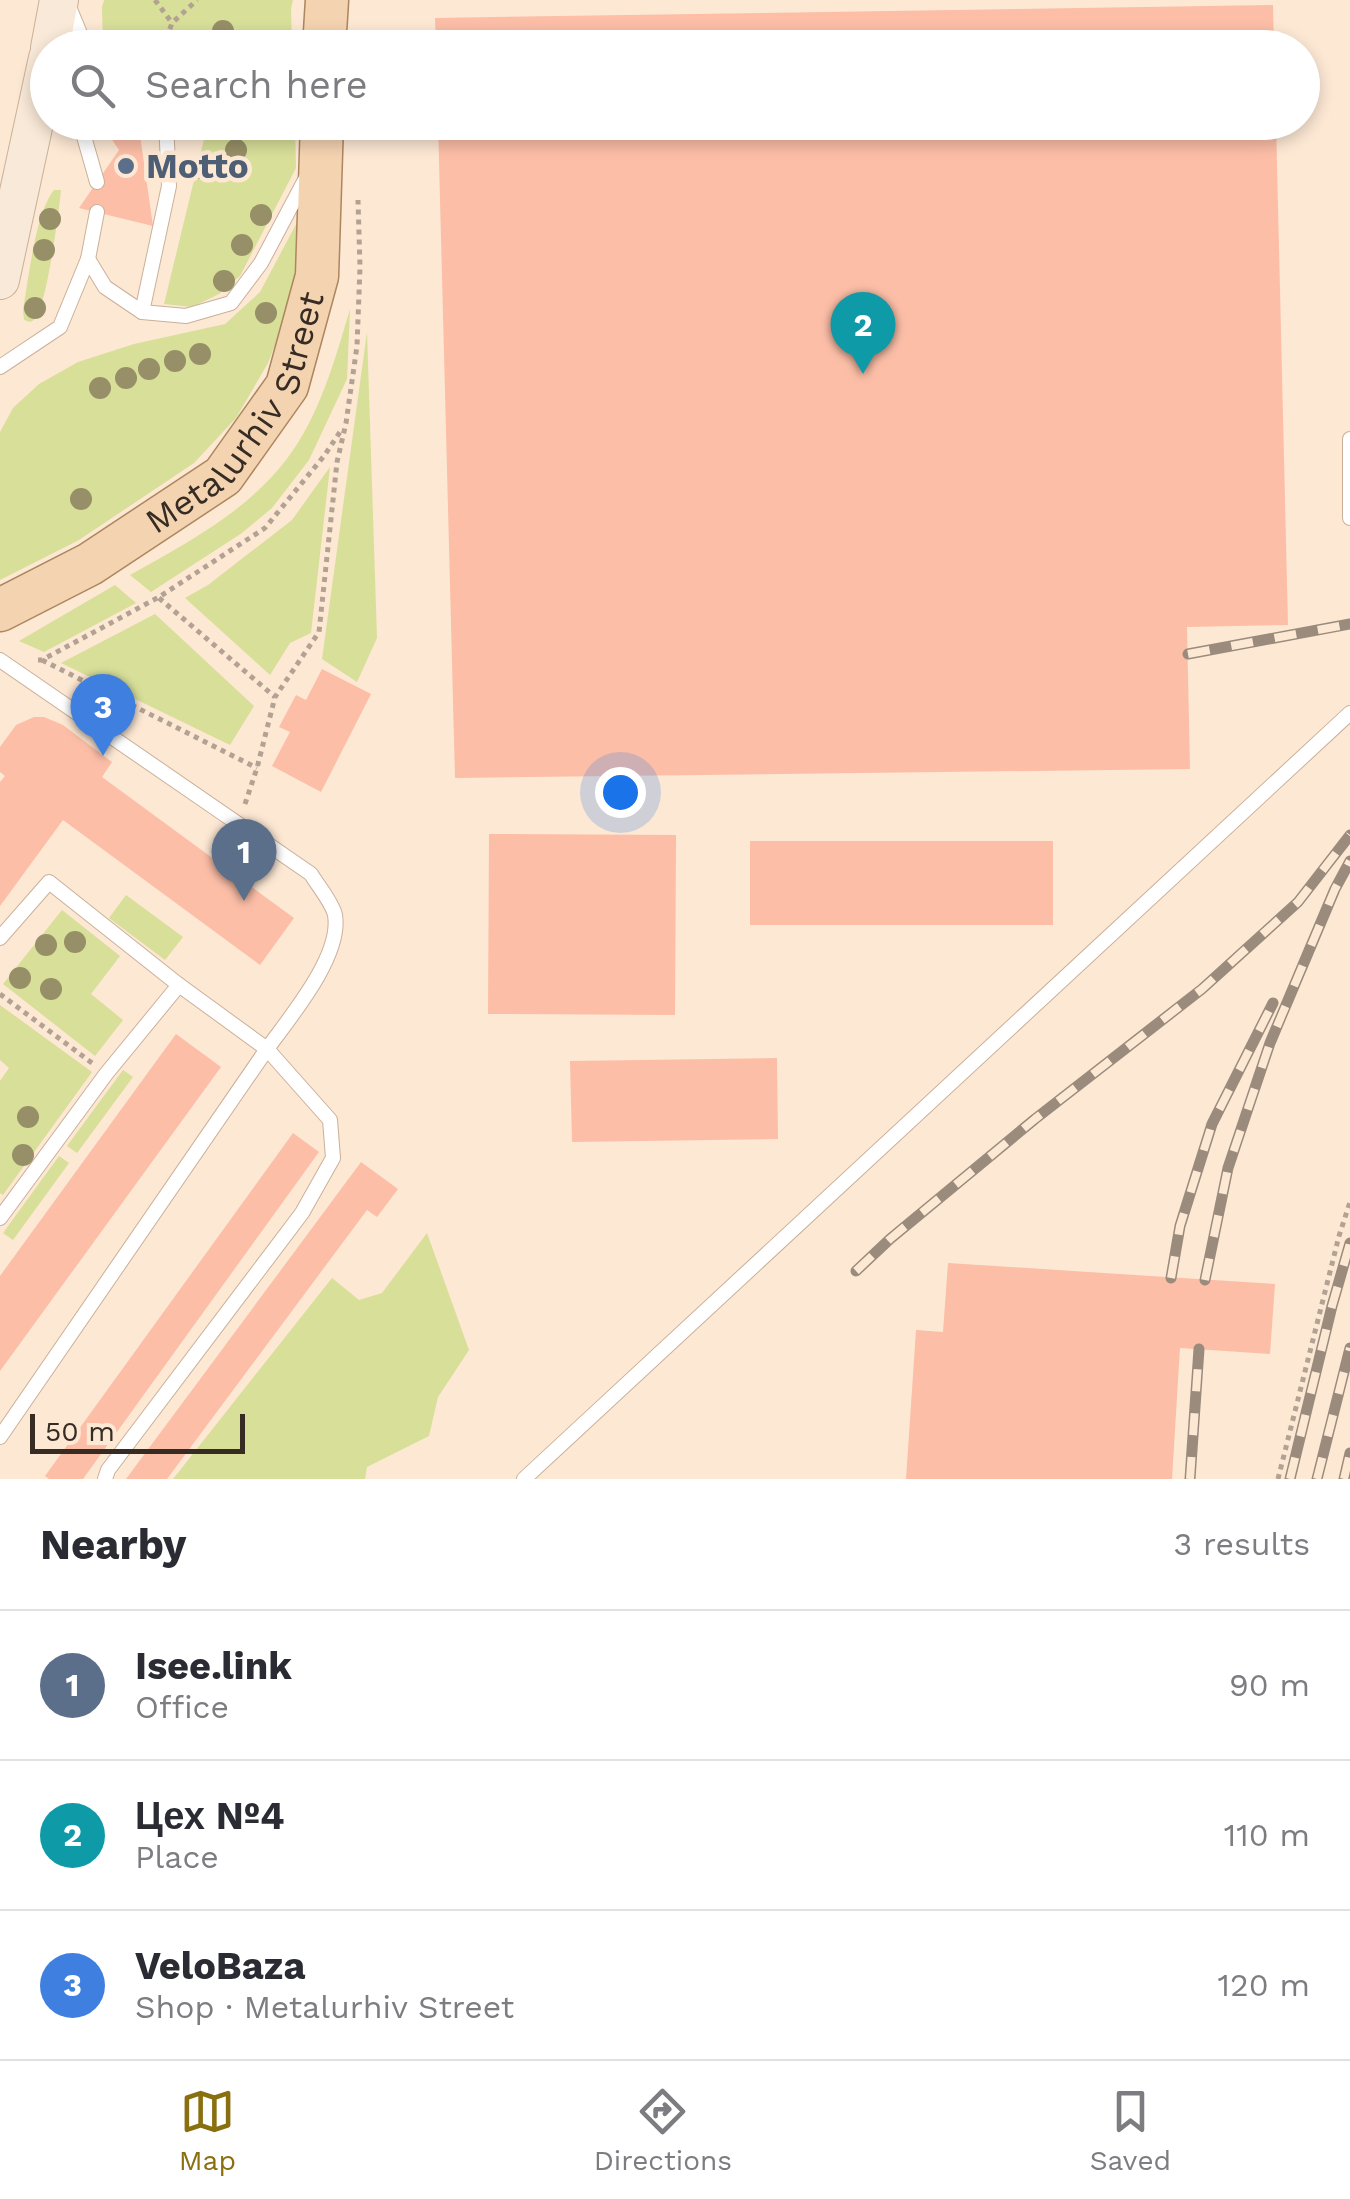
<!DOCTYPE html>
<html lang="en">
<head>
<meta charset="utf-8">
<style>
	body { margin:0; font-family:"Work Sans",sans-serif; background:#f2f2f3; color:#2b2b33 }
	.scale { position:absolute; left:30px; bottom:25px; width:215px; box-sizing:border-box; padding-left:10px; border:5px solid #362c23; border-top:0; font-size:28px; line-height:35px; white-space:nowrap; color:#362c23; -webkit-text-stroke:8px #fde8d4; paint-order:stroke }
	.you { position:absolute; left:620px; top:792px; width:35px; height:35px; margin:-25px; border:8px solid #fff; border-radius:50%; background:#1a73e8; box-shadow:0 0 0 15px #1a73e833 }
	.badge { display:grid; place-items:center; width:65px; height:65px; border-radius:50%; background:#8a6f10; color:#fff; font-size:32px; font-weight:700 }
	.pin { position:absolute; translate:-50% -82px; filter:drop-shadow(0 2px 5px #0008) }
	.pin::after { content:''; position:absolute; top:52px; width:35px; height:30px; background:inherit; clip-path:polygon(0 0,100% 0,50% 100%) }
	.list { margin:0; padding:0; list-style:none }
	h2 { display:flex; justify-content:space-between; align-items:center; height:130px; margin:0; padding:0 40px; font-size:42px }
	h2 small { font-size:32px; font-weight:400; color:#7c7c81 }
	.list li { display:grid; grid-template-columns:65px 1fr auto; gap:30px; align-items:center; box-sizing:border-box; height:150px; padding:0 40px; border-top:2px solid #e1e1e2 }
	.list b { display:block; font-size:38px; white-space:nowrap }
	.list p { margin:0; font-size:32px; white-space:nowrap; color:#7c7c81 }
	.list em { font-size:32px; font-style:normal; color:#7c7c81 }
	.icon { flex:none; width:55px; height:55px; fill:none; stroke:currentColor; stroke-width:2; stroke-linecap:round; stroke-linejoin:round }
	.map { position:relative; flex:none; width:1350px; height:1479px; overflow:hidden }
	.search { position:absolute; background:#fff; box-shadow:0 5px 15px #0003; left:30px; right:30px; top:30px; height:110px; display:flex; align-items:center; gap:25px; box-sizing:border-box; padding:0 35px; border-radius:55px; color:#7c7c81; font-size:38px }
	.sheet { height:580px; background:#fff }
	nav { display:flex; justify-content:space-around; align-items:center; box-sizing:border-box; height:140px; border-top:2px solid #e1e1e2; background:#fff; font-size:28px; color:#7c7c81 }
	nav a { display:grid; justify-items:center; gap:5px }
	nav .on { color:#8a6f10 }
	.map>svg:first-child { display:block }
	.green { fill:#d8df99 }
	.building { fill:#fcbea7 }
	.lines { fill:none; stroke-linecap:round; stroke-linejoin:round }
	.service-casing { stroke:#cab099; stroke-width:16 }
	.secondary-casing { stroke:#cab099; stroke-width:40 }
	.primary-casing { stroke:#ac865e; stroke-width:45 }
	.path { stroke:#b3a293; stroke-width:5; stroke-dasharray:5 5; stroke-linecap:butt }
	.service { stroke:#fff; stroke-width:14 }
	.secondary { stroke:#f9e9d8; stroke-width:38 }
	.primary { stroke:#f4d3b1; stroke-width:42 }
	.rail-casing { stroke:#9a8b7c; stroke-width:11 }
	.rail { stroke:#fde8d4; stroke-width:8; stroke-dasharray:22; stroke-linecap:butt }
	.tree { fill:#978f67 }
	.service-dot { fill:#5c6f8a; stroke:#fde8d4; stroke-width:4 }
	.labels { text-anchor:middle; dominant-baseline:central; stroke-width:9; stroke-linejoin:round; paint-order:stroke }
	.service-label { font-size:35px; font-weight:bold; fill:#4e5e75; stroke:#fde8d4; text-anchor:start }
	.street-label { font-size:35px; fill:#362c23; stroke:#fde8d4 }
</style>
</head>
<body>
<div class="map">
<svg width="1350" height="1479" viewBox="0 0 1350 1479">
	<rect width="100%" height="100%" fill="#fde8d4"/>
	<g class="green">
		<polygon points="104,0 293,0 291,9 292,47 103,47 102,7"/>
		<polygon points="198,123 295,123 296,168 240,276 219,294 192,307 164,304 205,135"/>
		<path d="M54 190H61C59 212 47 302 36 317 35 320 32 321 30 322L24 320 23 309C29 278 35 214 54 190Z"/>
		<polygon points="302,213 291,304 268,363 236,418 194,463 79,540 0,580 0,432 13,408 39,384 78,362 134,344 225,324 260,292"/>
		<path d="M350 309 347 379 309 460 272 508 242 533 151 592 130 575C187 543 246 512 286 460 319 417 335 360 350 309Z"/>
		<polygon points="367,332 377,638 357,682 322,659"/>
		<polygon points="330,467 311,633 290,643 270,675 185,598 208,585 292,520"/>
		<polygon points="115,585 136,603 44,652 19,641"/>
		<polygon points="155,614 254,706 230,745 61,663"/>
		<polygon points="126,895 183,937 165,960 109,918"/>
		<polygon points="62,910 120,956 91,994 123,1020 95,1056 3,984"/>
		<polygon points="0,1005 92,1072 3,1195 0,1193 0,1081 9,1068 0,1060"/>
		<polygon points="123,1070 133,1077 77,1153 67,1146"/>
		<polygon points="59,1156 69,1163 13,1240 3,1233"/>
		<polygon points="427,1233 469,1350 438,1397 429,1436 367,1467 365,1479 173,1479 332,1278 359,1300 382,1293"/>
	</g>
	<g class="building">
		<polygon points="1273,5 1274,48 436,48 435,18"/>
		<polygon points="100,122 136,122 139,128 153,226 79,208 119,150"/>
		<polygon points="438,122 1276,122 1288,625 1187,627 1190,769 455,778"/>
		<polygon points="322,669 371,694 321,792 272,766 290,732 279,727 296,695 306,700"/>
		<polygon points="34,717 44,717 63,725 112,762 102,777 294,918 260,965 63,820 0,906 0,782 5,776 0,772 0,747 16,725"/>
		<polygon points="489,834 676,835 675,1015 488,1014"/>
		<rect x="750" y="841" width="303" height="84"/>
		<polygon points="176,1034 221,1067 0,1371 0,1276"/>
		<polygon points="777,1058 778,1139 572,1142 570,1061"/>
		<polygon points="293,1133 319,1152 83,1479 49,1479 45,1476"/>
		<polygon points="361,1162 398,1189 377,1217 367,1210 167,1479 126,1479"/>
		<polygon points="948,1263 1275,1284 1270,1354 1180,1348 1172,1479 906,1479 916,1330 943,1332"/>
	</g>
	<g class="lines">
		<g class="service-casing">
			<g id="service">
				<polyline points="67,2 86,48"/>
				<polyline points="73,122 83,133 97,182"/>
				<polyline points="88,259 105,287 142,312 186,316 231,303 261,263 306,178"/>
				<polyline points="142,312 169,186 166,122"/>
				<polyline points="0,367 60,327 88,259 97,212"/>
				<polyline points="1350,439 1350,518"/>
				<path d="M0 660 311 874C318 886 332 902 335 915 342 956 290 1017 267 1049L179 985 49 882 0 938"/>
				<polyline points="0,1218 106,1074 179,985"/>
				<polyline points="0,1437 267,1049 330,1120 333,1158 302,1213 108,1470 105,1479"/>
				<polyline points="524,1479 1350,713"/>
			</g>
		</g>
		<g class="secondary-casing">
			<g id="secondary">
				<polyline points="50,48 59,0"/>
				<polyline points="0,280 48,58"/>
			</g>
		</g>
		<g class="primary-casing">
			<g id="primary">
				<polyline points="324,48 327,0"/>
				<path id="s1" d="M0 610 90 564 223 476 287 386 317 276 322 122"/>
			</g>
		</g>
		<g class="path">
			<polyline points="155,0 172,23"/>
			<polyline points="163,48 172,23 197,0"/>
			<polyline points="159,598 275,697"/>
			<polyline points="38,660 42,660 159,597 265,528 324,456 342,429"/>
			<polyline points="42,660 257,768"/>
			<polyline points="245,804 257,768 275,697 319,632 337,462 346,423 357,346 360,267 358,200"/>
			<polyline points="0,994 92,1063"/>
			<polyline points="1278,1479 1339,1236 1350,1202"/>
		</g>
		<use href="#service" class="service"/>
		<use href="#secondary" class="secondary"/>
		<use href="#primary" class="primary"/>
		<g class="rail-casing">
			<g id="rail">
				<polyline points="1188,654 1350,624"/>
				<polyline points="856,1271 890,1239 1035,1119 1202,989 1298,902 1350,835"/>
				<polyline points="1171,1278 1180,1226 1212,1124 1273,1003"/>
				<polyline points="1205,1280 1228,1168 1270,1043 1335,889 1350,861"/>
				<polyline points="1190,1479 1199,1349"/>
				<polyline points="1290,1479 1332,1306 1350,1243"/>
				<polyline points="1317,1479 1350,1348"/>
				<polyline points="1344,1479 1350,1453"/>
			</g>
		</g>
		<use href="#rail" class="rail"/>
	</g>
	<g class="tree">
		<circle cx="223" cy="31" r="11"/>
		<circle cx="236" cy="150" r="11"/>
		<circle cx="200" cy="168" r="11"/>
		<circle cx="261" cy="215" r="11"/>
		<circle cx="50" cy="219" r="11"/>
		<circle cx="242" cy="245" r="11"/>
		<circle cx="44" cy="250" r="11"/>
		<circle cx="224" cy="281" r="11"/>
		<circle cx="35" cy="308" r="11"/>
		<circle cx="266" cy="313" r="11"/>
		<circle cx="200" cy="354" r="11"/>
		<circle cx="175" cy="361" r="11"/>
		<circle cx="149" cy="369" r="11"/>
		<circle cx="126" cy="378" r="11"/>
		<circle cx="100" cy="388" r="11"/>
		<circle cx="81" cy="499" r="11"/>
		<circle cx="75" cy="942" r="11"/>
		<circle cx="46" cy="945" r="11"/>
		<circle cx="20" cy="978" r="11"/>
		<circle cx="51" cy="989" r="11"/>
		<circle cx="28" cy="1117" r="11"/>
		<circle cx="23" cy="1155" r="11"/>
	</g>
	<circle class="service-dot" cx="126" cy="166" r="10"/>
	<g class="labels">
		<g class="service-label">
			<text x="146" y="166">Motto</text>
		</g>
		<g class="street-label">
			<text stroke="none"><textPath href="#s1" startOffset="320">Metalurhiv Street</textPath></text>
		</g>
	</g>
</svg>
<div class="scale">50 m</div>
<div class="you"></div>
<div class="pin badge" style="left:244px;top:901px;background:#5c6f8a">1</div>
<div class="pin badge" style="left:863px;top:374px;background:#0f9aa8">2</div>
<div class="pin badge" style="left:103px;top:756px;background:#3f7fe0">3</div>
<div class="search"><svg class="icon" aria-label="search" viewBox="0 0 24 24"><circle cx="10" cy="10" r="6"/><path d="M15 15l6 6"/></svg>Search here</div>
</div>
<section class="sheet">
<h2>Nearby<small>3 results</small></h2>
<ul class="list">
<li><span class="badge" style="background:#5c6f8a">1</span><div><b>Isee.link</b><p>Office</p></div><em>90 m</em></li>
<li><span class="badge" style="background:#0f9aa8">2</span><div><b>Цех №4</b><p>Place</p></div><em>110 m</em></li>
<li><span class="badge" style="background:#3f7fe0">3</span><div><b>VeloBaza</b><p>Shop · Metalurhiv Street</p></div><em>120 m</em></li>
</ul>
</section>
<nav>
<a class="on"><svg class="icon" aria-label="map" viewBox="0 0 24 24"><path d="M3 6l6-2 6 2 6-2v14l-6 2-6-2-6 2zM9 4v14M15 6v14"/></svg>Map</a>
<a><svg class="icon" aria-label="directions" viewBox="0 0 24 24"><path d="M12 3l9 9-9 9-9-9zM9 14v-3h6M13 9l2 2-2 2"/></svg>Directions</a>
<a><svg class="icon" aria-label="saved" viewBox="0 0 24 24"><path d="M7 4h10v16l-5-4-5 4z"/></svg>Saved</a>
</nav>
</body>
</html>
